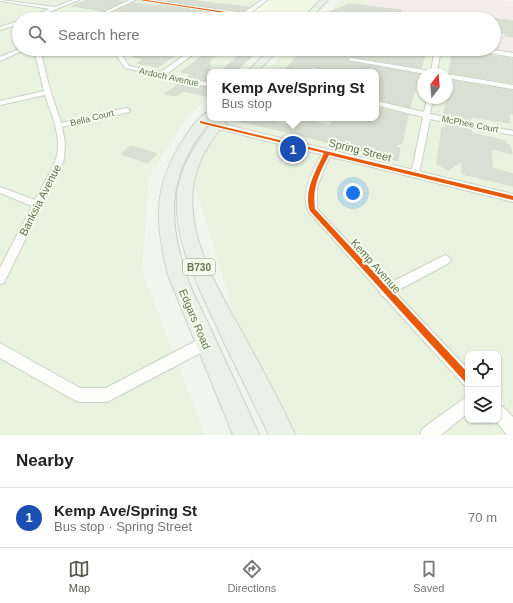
<!DOCTYPE html>
<html lang="en">
<head>
<meta charset="utf-8">
<style>
	body { margin:0; font-family:Arial,sans-serif; background:#f2f2f2; color:#222 }
	.controls { position:absolute; right:12px; bottom:12px; display:grid; overflow:hidden; border-radius:8px; box-shadow:0 1px 3px #0004 }
	.controls button { width:36px; height:36px; display:grid; place-items:center; padding:0; border:0; border-bottom:1px solid #e0e0e0; background:#fff; color:#222; font:20px sans-serif }
	.compass { position:absolute; left:417px; top:68px; width:36px; height:36px; border-radius:50%; background:#fff; box-shadow:0 1px 3px #0004; rotate:16deg }
	.you { position:absolute; left:353px; top:193px; width:14px; height:14px; margin:-10px; border:3px solid #fff; border-radius:50%; background:#1a73e8; box-shadow:0 0 0 6px #1a73e833 }
	.badge { display:grid; place-items:center; width:26px; height:26px; border-radius:50%; background:#565b4f; color:#fff; font-size:13px; font-weight:700 }
	.pin { position:absolute; translate:-50% -50%; border:2px solid #fff; box-shadow:0 1px 4px #0006 }
	.popup { position:absolute; left:207px; top:69px; width:172px; height:52px; box-sizing:border-box; display:grid; place-content:center; border-radius:8px; background:#fff; filter:drop-shadow(0 1px 3px #0005); font-size:13px; white-space:nowrap; color:#767676 }
	.popup b { font-size:15px; color:#222 }
	.popup::after { content:''; position:absolute; left:50%; top:100%; margin-left:-8px; border:8px solid transparent; border-top-color:#fff }
	.list { margin:0; padding:0; list-style:none }
	h2 { display:flex; justify-content:space-between; align-items:center; height:52px; margin:0; padding:0 16px; font-size:17px }
	h2 small { font-size:13px; font-weight:400; color:#767676 }
	.list li { display:grid; grid-template-columns:26px 1fr auto; gap:12px; align-items:center; box-sizing:border-box; height:60px; padding:0 16px; border-top:1px solid #e0e0e0 }
	.list b { display:block; font-size:15px; white-space:nowrap }
	.list p { margin:0; font-size:13px; white-space:nowrap; color:#767676 }
	.list em { font-size:13px; font-style:normal; color:#767676 }
	.icon { flex:none; width:22px; height:22px; fill:none; stroke:currentColor; stroke-width:2; stroke-linecap:round; stroke-linejoin:round }
	.map { position:relative; flex:none; width:513px; height:435px; overflow:hidden }
	.search { position:absolute; background:#fff; box-shadow:0 1px 3px #0004; left:12px; right:12px; top:12px; height:44px; display:flex; align-items:center; gap:10px; box-sizing:border-box; padding:0 14px; border-radius:22px; color:#767676; font-size:15px }
	.sheet { height:112px; background:#fff }
	nav { display:flex; justify-content:space-around; align-items:center; box-sizing:border-box; height:56px; border-top:1px solid #e0e0e0; background:#fff; font-size:11px; color:#767676 }
	nav a { display:grid; justify-items:center; gap:2px }
	nav .on { color:#565b4f }
	.map>svg:first-child { display:block }
	.residential { fill:#e9f3e0; fill-rule:evenodd }
	.commercial { fill:#f1f8e4 }
	.education { fill:#f3edeb }
	.building { fill:#d9dfd2; stroke:#d7decf }
	.lines { fill:none; stroke-linecap:round; stroke-linejoin:round }
	.minor-casing { stroke:#ccd2c6; stroke-width:2 }
	.tertiary-casing { stroke:#ccd2c6; stroke-width:2 }
	.primary-casing { stroke:#cfd4c7; stroke-width:2 }
	.minor { fill:#fdfefc; fill-rule:evenodd }
	.tertiary { fill:#fdfefc; fill-rule:evenodd }
	.primary { fill:#eaf1e6; fill-rule:evenodd }
	.cycleway-casing { stroke:#f4fdee; stroke-width:2 }
	.cycleway { fill:#e8590c; fill-rule:evenodd }
	.labels { text-anchor:middle; dominant-baseline:central; stroke-width:4; stroke-linejoin:round; paint-order:stroke }
	.far-street-label { font-size:9px; fill:#65714f; stroke:#f4fdee }
	.shield { fill:#f4fdee; stroke:#909b7f; stroke-width:1 }
	.shield-label { font-size:10px; font-weight:bold; fill:#65714f }
	.street-label { font-size:11px; fill:#65714f; stroke:#f4fdee }
</style>
</head>
<body>
<div class="map">
<svg width="513" height="435" viewBox="0 0 513 435">
	<rect width="100%" height="100%" fill="#f0f6ec"/>
	<g class="residential">
		<polygon points="0,0 260,0 240,16 258,19 19,19 19,49 262,49 236,72 210,72 210,96 186,118 149,177 142,271 205,435 0,435"/>
		<polygon points="341,0 368,0 354,19 324,19"/>
		<path d="M288 49H475L513 54V435H297L239 330 193 179 216 126 223 118H376V72H266ZM423 74H447V98H423ZM468 354H498V420H468Z"/>
	</g>
	<polygon class="commercial" points="270,0 317,0 297,19 252,14"/>
	<polygon class="education" points="368,0 498,0 513,2 513,52 491,49 494,49 494,19 354,19"/>
	<g class="building">
		<polygon points="87,0 115,0 124,1 103,11 72,6"/>
		<polygon points="169,0 188,0 249,7 243,11 167,1"/>
		<polygon points="133,3 156,6 159,5 235,17 232,19 215,19 187,15 189,19 150,19 142,15 116,11"/>
		<polygon points="350,4 401,10 401,12 418,14 417,19 376,19 357,13 354,18 351,17 349,19 322,15"/>
		<polygon points="493,18 513,21 513,37 505,36 505,33 495,32"/>
		<polygon points="146,49 164,53 171,49 184,49 158,67 137,63 144,59 133,57"/>
		<polygon points="246,49 259,49 235,72 220,72"/>
		<polygon points="303,49 376,49 396,52 397,49 427,49 421,68 351,57 347,60 348,61 420,74 410,107 376,100 376,72 344,72 325,68 319,70 313,66 308,72 302,70 301,72 283,72"/>
		<polygon points="453,50 513,59 513,83 449,73"/>
		<polygon points="209,51 219,53 210,60 210,81 188,77 191,74 181,72"/>
		<polygon points="448,80 513,90 513,114 509,113 510,123 471,117 471,121 446,116 446,113 444,113 446,102 447,102"/>
		<polygon points="181,82 210,88 210,97 183,91 177,96 165,94"/>
		<polygon points="376,107 408,115 402,143 395,146 400,148 398,161 299,135 239,121 240,118 271,118 269,120 287,125 291,118 315,118 311,121 330,126 334,118 376,118"/>
		<polygon points="446,124 471,128 472,133 506,141 506,144 510,145 512,154 491,149 492,168 513,174 513,186 462,174 462,161 448,170 437,164 442,128 446,128"/>
		<polygon points="130,146 148,151 157,154 148,163 121,154"/>
	</g>
	<g class="lines">
		<g class="minor-casing">
			<g id="minor">
				<polygon points="0,0 55,7 73,0 79,0 31,19 25,19 50,9 0,1"/>
				<polygon points="130,0 135,0 95,19 89,19"/>
				<polygon points="262,0 267,0 246,16 242,16 242,14"/>
				<polygon points="19,21 19,24 0,30 0,27"/>
				<polygon points="19,49 26,49 0,61 0,57"/>
				<path d="M34 49H40L49 86 61 123 126 108 130 110 129 112 62 127 65 143 64 160 4 283 0 284V268L32 206 0 193V187L35 200C42 187 50 174 55 161 64 140 51 114 45 95L0 105V101L44 91Z"/>
				<polygon points="112,49 118,49 129,66 161,72 193,49 200,49 167,74 210,83 210,87 125,68"/>
				<polygon points="435,49 441,49 437,72 440,74 426,74 348,60 351,58 431,71"/>
				<polygon points="447,74 513,85 513,89 447,78"/>
				<polygon points="427,98 433,98 430,114 513,131 513,135 430,119 419,174 415,177 412,176 411,174 423,117 376,105 376,101 424,112"/>
				<path d="M324 151H330L331 153 317 187V209L388 284 441 257 445 255 449 257 451 260 449 263 395 292 468 369V386L463 384 383 296 381 295 379 291 309 212C299 194 314 167 324 151Z"/>
				<polygon points="205,336 210,338 212,343 210,348 107,402 79,402 74,400 0,358 0,343 80,388 106,388"/>
				<polygon points="468,396 468,413 441,435 420,435 422,429 463,399"/>
				<polygon points="498,404 503,407 513,417 513,435 507,435 495,420 498,420"/>
			</g>
		</g>
		<g class="tertiary-casing">
			<g id="tertiary">
				<polygon points="138,0 152,0 271,17 274,19 259,19"/>
				<polygon points="471,49 489,49 513,53 513,57 475,51"/>
				<polygon points="202,119 513,194 513,202 199,124 197,122"/>
			</g>
		</g>
		<g class="primary-casing">
			<g id="primary">
				<polygon points="321,0 328,0 309,19 301,19"/>
				<polygon points="270,49 279,49 257,72 247,72"/>
				<path d="M210 111V118H213C170 169 165 211 186 274 191 290 200 306 207 321 224 359 243 397 259 435H233L168 275C154 219 153 184 187 134 192 127 201 113 210 111Z"/>
				<path d="M216 118H228C216 135 203 150 197 170 179 226 216 285 242 332 260 366 280 400 295 435H269C251 397 232 360 215 323 197 283 174 241 177 196 180 165 198 141 216 118Z"/>
			</g>
		</g>
		<use href="#minor" class="minor"/>
		<use href="#tertiary" class="tertiary"/>
		<use href="#primary" class="primary"/>
		<g class="cycleway-casing">
			<g id="cycleway">
				<polygon points="140,0 146,0 272,19 265,19"/>
				<path d="M200 121 513 196V200L329 155C319 174 312 187 315 209L468 373V383L465 382 310 211C303 191 316 171 324 153L200 123Z"/>
			</g>
		</g>
		<use href="#cycleway" class="cycleway"/>
	</g>
	<g class="labels">
		<g class="far-street-label">
			<text transform="translate(169 77) rotate(12)">Ardoch Avenue</text>
			<text transform="translate(92 118) rotate(-14)">Bella Court</text>
			<text transform="translate(470 124) rotate(11)">McPhee Court</text>
		</g>
		<rect class="shield" x="183" y="259" width="32" height="16" rx="3"/>
		<g class="shield-label">
			<text x="199" y="267">B730</text>
		</g>
		<g class="street-label">
			<text transform="translate(360 150) rotate(14)">Spring Street</text>
			<text transform="translate(40 200) rotate(-63)">Banksia Avenue</text>
			<text transform="translate(376 266) rotate(48)">Kemp Avenue</text>
			<text transform="translate(195 319) rotate(67)">Edgars Road</text>
		</g>
	</g>
</svg>
<div class="controls">
<button><svg class="icon" aria-label="locate" viewBox="0 0 24 24"><circle cx="12" cy="12" r="6"/><path d="M12 2v4M12 18v4M2 12h4M18 12h4"/></svg></button>
<button><svg class="icon" aria-label="layers" viewBox="0 0 24 24"><path d="M12 4l9 5-9 5-9-5zM3 14l9 5 9-5"/></svg></button>
</div>
<svg class="compass" viewBox="-18 -18 36 36"><path d="M0-13l5 13h-10z" fill="#e53935"/><path d="M0 13l5-13h-10z" fill="#767676"/></svg>
<div class="you"></div>
<div class="pin badge" style="left:293px;top:149px;background:#1a4fb4">1</div>
<div class="popup"><b>Kemp Ave/Spring St</b>Bus stop</div>
<div class="search"><svg class="icon" aria-label="search" viewBox="0 0 24 24"><circle cx="10" cy="10" r="6"/><path d="M15 15l6 6"/></svg>Search here</div>
</div>
<section class="sheet">
<h2>Nearby<small></small></h2>
<ul class="list">
<li><span class="badge" style="background:#1a4fb4">1</span><div><b>Kemp Ave/Spring St</b><p>Bus stop · Spring Street</p></div><em>70 m</em></li>
</ul>
</section>
<nav>
<a class="on"><svg class="icon" aria-label="map" viewBox="0 0 24 24"><path d="M3 6l6-2 6 2 6-2v14l-6 2-6-2-6 2zM9 4v14M15 6v14"/></svg>Map</a>
<a><svg class="icon" aria-label="directions" viewBox="0 0 24 24"><path d="M12 3l9 9-9 9-9-9zM9 14v-3h6M13 9l2 2-2 2"/></svg>Directions</a>
<a><svg class="icon" aria-label="saved" viewBox="0 0 24 24"><path d="M7 4h10v16l-5-4-5 4z"/></svg>Saved</a>
</nav>
</body>
</html>
